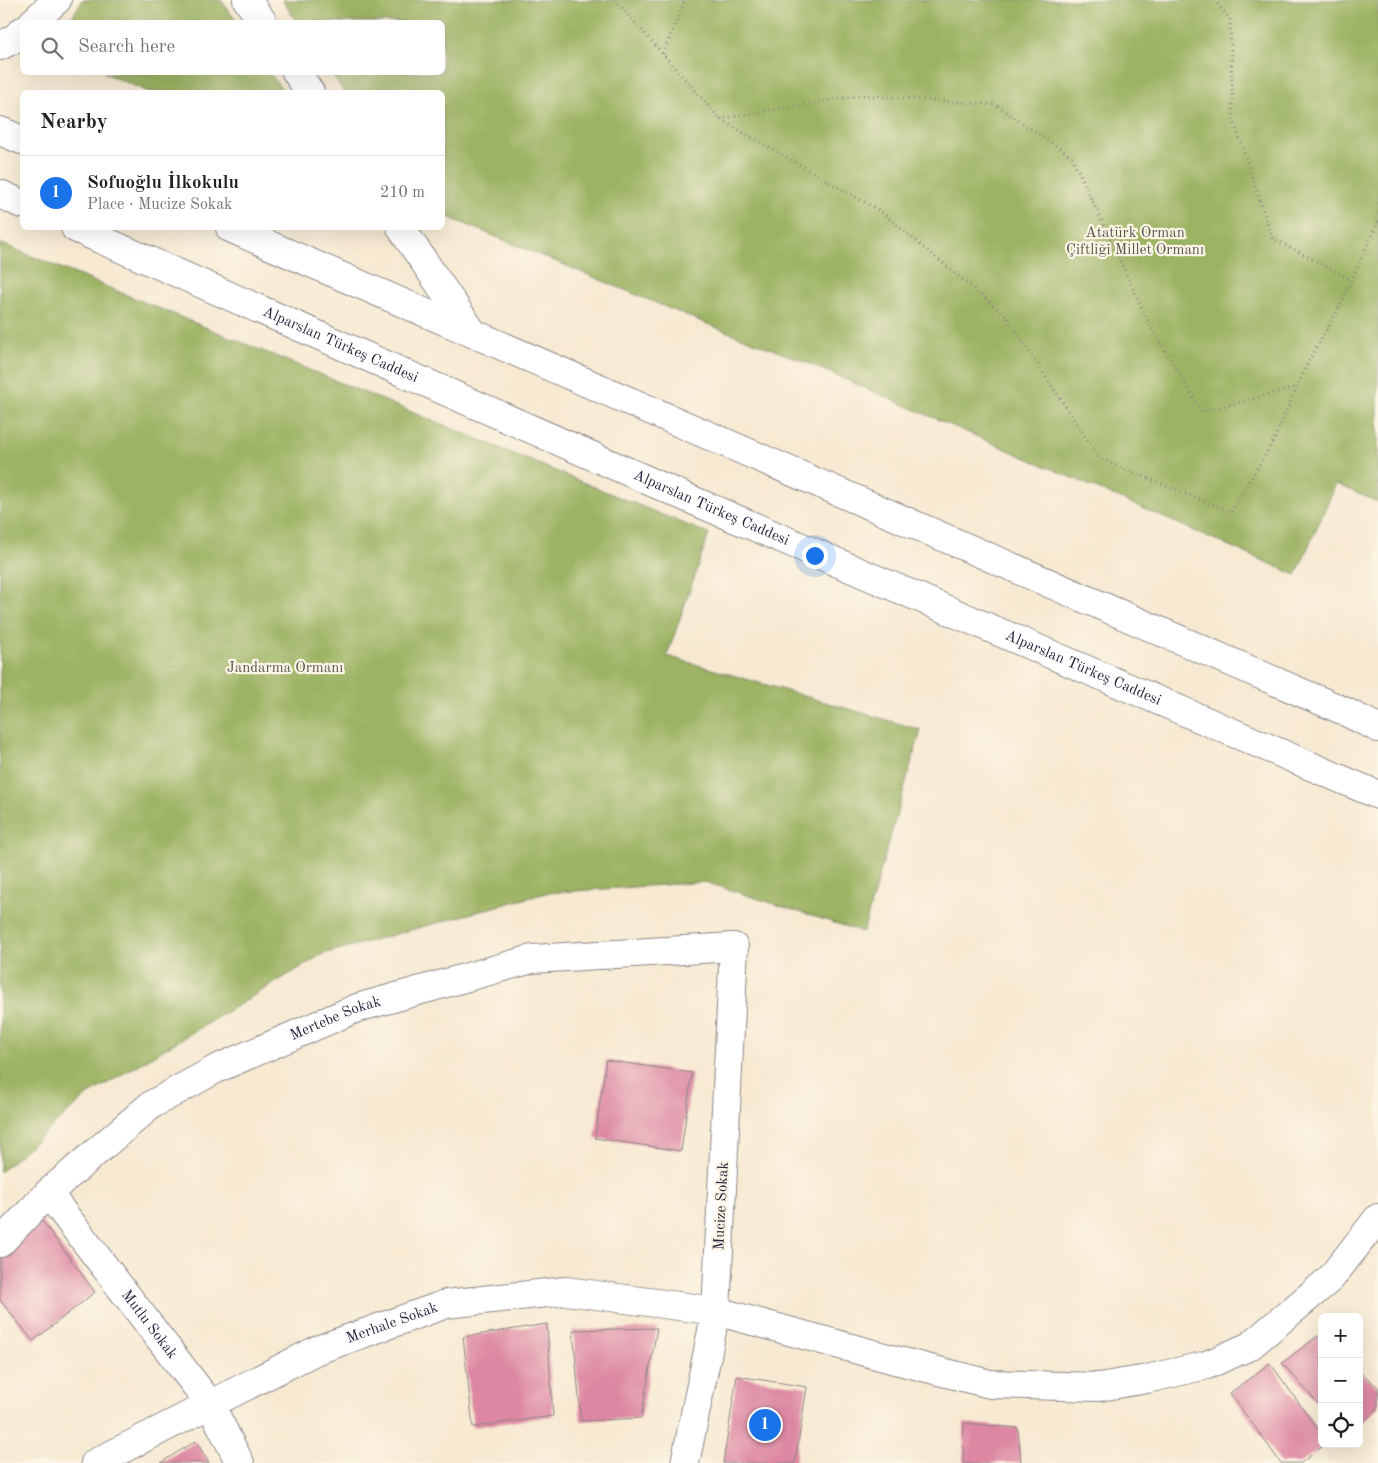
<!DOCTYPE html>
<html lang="en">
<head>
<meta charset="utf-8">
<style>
	body { margin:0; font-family:"Old Standard TT",serif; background:#f2f2f2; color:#202124 }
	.controls { position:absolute; right:15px; bottom:15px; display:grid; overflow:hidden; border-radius:8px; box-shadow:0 5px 20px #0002 }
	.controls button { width:45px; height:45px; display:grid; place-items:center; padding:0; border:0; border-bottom:1px solid #e0e0e0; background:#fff; color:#202124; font:25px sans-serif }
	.you { position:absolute; left:814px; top:555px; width:18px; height:18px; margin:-12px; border:4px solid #fff; border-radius:50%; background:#1a73e8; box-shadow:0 0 0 8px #1a73e833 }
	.badge { display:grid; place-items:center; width:32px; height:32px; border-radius:50%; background:#1a73e8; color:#fff; font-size:16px; font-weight:700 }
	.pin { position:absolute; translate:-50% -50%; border:2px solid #fff; box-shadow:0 1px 5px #0006 }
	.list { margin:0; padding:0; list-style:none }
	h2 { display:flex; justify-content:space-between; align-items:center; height:65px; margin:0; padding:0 20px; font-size:21px }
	h2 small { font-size:16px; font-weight:400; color:#757577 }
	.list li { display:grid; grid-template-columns:32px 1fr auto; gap:15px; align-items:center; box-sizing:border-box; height:75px; padding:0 20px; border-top:1px solid #e0e0e0 }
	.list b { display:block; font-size:19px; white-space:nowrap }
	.list p { margin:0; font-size:16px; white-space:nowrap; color:#757577 }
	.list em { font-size:16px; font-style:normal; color:#757577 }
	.icon { flex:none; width:28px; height:28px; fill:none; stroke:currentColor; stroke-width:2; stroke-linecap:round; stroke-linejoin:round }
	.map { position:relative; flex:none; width:1378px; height:1463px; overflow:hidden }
	.search { position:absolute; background:#fff; box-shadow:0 5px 20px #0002; left:20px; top:20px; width:425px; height:55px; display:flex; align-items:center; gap:12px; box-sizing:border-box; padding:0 18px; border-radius:8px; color:#757577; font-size:19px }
	.panel { position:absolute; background:#fff; box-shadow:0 5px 20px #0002; left:20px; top:90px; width:425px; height:140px; border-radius:8px }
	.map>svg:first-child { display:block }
	.forest { fill:#9cb364; stroke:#5f6a50 }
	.building { fill:#dd87a2 }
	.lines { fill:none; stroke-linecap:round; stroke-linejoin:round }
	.minor-casing { stroke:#8c8686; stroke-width:30 }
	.major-casing { stroke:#8c8686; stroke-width:30 }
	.path { stroke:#8c8686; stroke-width:3; stroke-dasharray:1 4; stroke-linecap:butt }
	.minor { stroke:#fff; stroke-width:28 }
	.major { stroke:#fff; stroke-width:28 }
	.labels { text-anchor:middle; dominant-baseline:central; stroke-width:4.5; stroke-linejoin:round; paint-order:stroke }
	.park-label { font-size:15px; fill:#53574c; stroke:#fcf5e5 }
	.street-label { font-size:15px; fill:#22223b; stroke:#fcf5e5 }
</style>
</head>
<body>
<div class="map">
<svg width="1378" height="1463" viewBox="0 0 1378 1463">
	<rect width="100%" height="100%" fill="#fcf5e5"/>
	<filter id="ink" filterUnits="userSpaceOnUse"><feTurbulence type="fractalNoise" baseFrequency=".02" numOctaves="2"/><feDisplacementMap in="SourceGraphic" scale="10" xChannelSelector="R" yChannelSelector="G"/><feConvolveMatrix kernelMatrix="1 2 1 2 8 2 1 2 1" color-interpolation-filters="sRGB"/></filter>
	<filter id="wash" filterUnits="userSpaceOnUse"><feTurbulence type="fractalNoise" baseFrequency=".0096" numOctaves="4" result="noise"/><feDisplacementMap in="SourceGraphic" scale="20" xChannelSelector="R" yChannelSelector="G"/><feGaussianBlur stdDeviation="1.12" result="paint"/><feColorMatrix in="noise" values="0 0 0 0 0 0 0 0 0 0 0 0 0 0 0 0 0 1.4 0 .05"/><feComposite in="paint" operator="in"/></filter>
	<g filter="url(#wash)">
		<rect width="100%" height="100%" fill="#f7e9d2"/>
		<g class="forest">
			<polygon points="82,0 221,0 237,22 65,22 73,16"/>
			<polygon points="282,0 1378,0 1378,502 1336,484 1296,575 803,361 707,324 443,215 442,92 344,92 331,73 442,72 442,22 297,22"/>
			<polygon points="104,73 270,73 284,92 149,92"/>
			<polygon points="0,243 709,534 667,656 921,730 863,932 705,882 546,893 323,954 88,1095 0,1172"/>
		</g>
		<g id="blocks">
			<g class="building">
				<polygon points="606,1060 692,1073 681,1151 595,1138"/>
				<polygon points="40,1218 95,1292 33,1341 0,1300 0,1258"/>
				<polygon points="547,1324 553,1416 473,1427 463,1337"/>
				<polygon points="657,1328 641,1418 581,1421 573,1330"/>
				<polygon points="1318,1336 1322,1339 1322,1408 1282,1363"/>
				<polygon points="1270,1363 1322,1435 1322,1444 1326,1444 1301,1463 1281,1463 1230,1393"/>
				<polygon points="1359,1371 1378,1387 1378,1408 1359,1426"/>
				<polygon points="737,1376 807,1387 795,1463 723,1463"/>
				<polygon points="964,1423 1018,1428 1021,1463 963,1463"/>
				<polygon points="196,1441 209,1463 160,1463"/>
			</g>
		</g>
	</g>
	<g filter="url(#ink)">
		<use href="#blocks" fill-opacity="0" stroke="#8c8686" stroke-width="1"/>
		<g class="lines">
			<g class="minor-casing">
				<g id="minor">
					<polyline points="247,0 263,22"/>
					<polyline points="33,22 57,0"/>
					<polyline points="0,46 14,39 22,31"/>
					<polyline points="296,72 310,92"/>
					<polyline points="401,228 473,333"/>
					<path id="s1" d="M48 1193 210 1404 240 1463"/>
					<path id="s2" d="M0 1243 48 1193 151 1105 216 1069 357 1008 532 959 734 947 716 1311 685 1463"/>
					<path id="s3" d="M95 1463 317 1350 446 1304 566 1291 716 1311 895 1360 990 1384 1099 1387 1147 1379 1207 1365 1250 1346 1330 1279 1378 1218"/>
				</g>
			</g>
			<g class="major-casing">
				<g id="major">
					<polyline points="0,131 22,140"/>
					<polyline points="0,194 22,204"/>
					<path id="s4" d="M75 228 699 503 1378 795"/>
					<polyline points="230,228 1344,711 1378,728"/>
				</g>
			</g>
			<g class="path">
				<polyline points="615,0 720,119 880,211 1005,315 1100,459 1231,512 1273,442 1308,362 1339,308 1378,221"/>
				<polyline points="1214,0 1230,19 1233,118 1272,238 1352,280"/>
				<polyline points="663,54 685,0"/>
				<polyline points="720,119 861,95 996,105 1072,157 1149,323 1202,412 1297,387"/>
			</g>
			<use href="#minor" class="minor"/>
			<use href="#major" class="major"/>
		</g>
	</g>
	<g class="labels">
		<g class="park-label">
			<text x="1135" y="233">Atatürk Orman<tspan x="1135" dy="17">Çiftliği Millet Ormanı</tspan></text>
			<text x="285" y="668">Jandarma Ormanı</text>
		</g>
		<g class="street-label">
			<text stroke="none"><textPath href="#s4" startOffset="290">Alparslan Türkeş Caddesi</textPath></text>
			<text stroke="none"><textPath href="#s4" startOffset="695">Alparslan Türkeş Caddesi</textPath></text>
			<text stroke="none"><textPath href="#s4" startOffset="1100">Alparslan Türkeş Caddesi</textPath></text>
			<text stroke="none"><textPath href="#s2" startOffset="409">Mertebe Sokak</textPath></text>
			<text transform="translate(722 1206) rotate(-87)">Mucize Sokak</text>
			<text stroke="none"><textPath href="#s3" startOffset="329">Merhale Sokak</textPath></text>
			<text stroke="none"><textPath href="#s1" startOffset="166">Mutlu Sokak</textPath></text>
		</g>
	</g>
</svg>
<div class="controls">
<button>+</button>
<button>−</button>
<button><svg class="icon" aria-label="locate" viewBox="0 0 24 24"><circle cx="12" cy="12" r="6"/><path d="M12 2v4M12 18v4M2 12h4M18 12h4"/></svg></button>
</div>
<div class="you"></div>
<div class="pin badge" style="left:765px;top:1425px">1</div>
<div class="search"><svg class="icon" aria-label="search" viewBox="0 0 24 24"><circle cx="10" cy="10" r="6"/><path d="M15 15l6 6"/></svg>Search here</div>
<section class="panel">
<h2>Nearby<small></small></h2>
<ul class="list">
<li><span class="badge">1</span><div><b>Sofuoğlu İlkokulu</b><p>Place · Mucize Sokak</p></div><em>210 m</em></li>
</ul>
</section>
</div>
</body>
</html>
